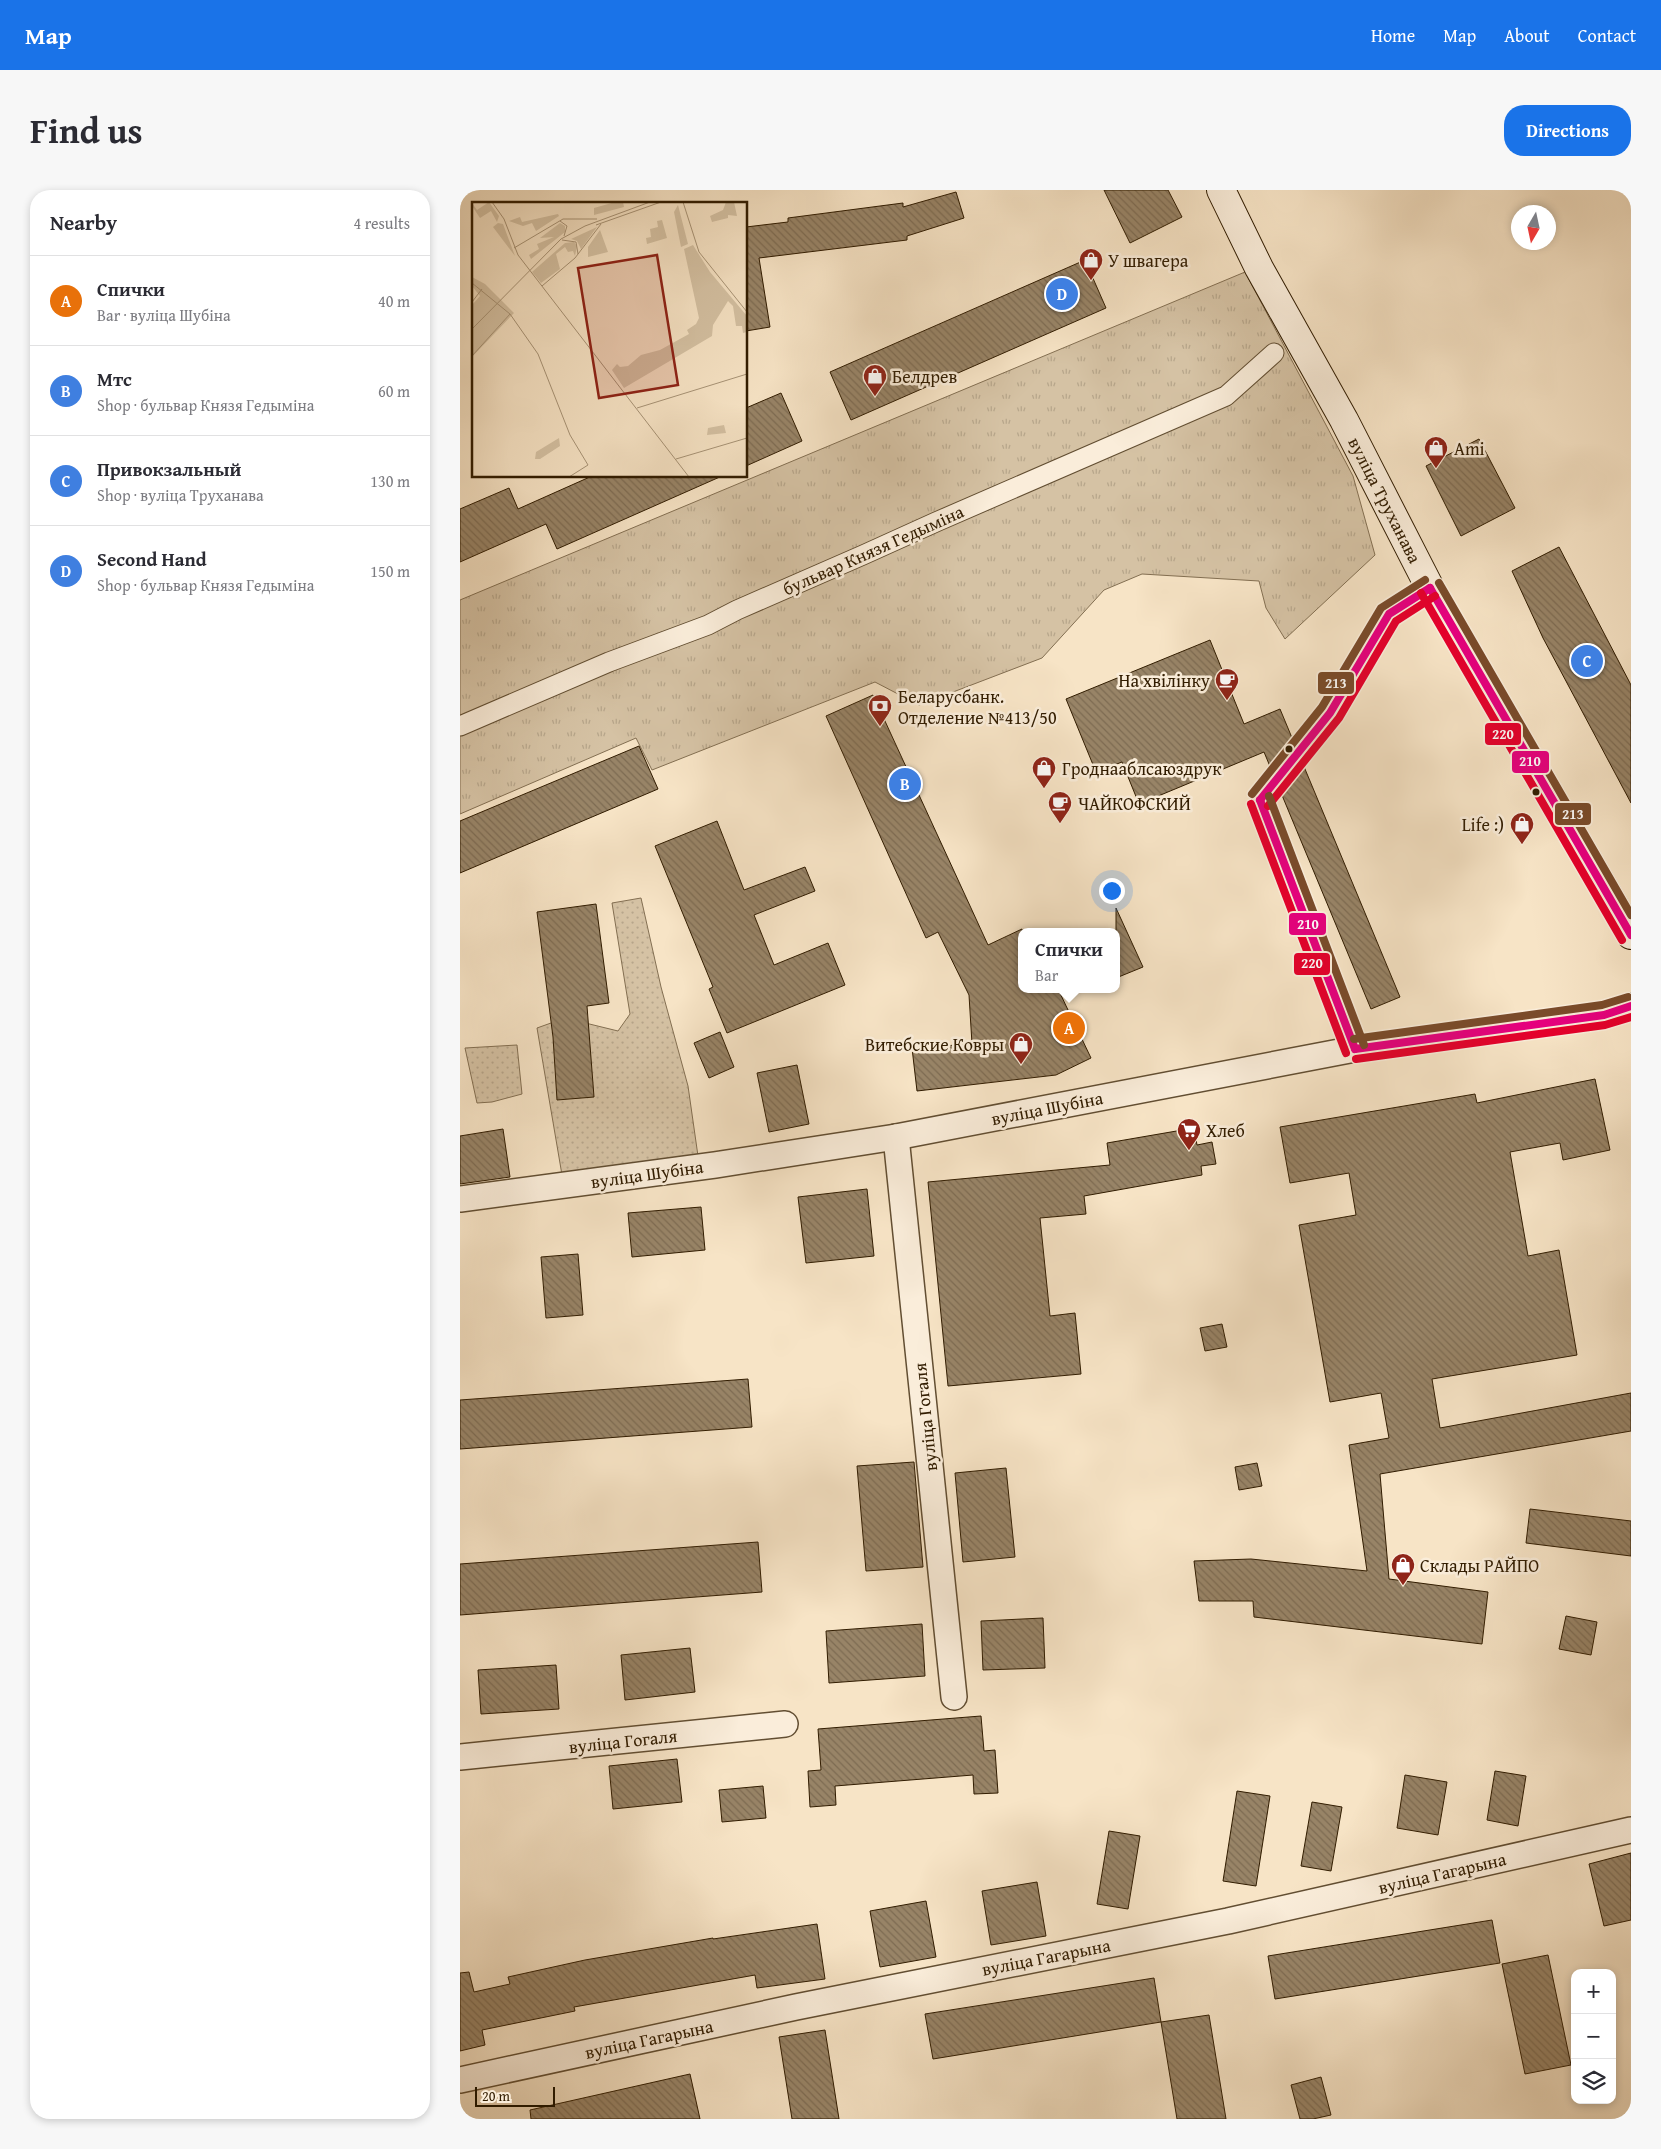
<!DOCTYPE html>
<html lang="en">
<head>
<meta charset="utf-8">
<style>
	body { margin:0; font-family:"Gentium Book Plus",serif; background:#f7f7f7; color:#2b2b33 }
	.controls { position:absolute; right:15px; bottom:15px; display:grid; overflow:hidden; border-radius:10px; box-shadow:0 2px 8px #0003 }
	.controls button { width:45px; height:45px; display:grid; place-items:center; padding:0; border:0; border-bottom:1px solid #e1e1e2; background:#fff; color:#2b2b33; font:25px sans-serif }
	.compass { position:absolute; left:1051px; top:15px; width:45px; height:45px; border-radius:50%; background:#fff; box-shadow:0 2px 8px #0003; rotate:189deg }
	.scale { position:absolute; left:15px; bottom:12px; width:80px; box-sizing:border-box; padding-left:5px; border:2px solid #311c00; border-top:0; font-size:14px; line-height:18px; white-space:nowrap; color:#311c00; -webkit-text-stroke:4px #faedda; paint-order:stroke }
	.you { position:absolute; left:651px; top:700px; width:18px; height:18px; margin:-12px; border:4px solid #fff; border-radius:50%; background:#1a73e8; box-shadow:0 0 0 8px #1a73e833 }
	.badge { display:grid; place-items:center; width:32px; height:32px; border-radius:50%; background:#1a73e8; color:#fff; font-size:16px; font-weight:700 }
	.pin { position:absolute; translate:-50% -50%; border:2px solid #fff; box-shadow:0 1px 5px #0006 }
	.popup { position:absolute; left:558px; top:738px; width:102px; height:65px; box-sizing:border-box; display:grid; place-content:center; border-radius:10px; background:#fff; filter:drop-shadow(0 1px 4px #0005); font-size:16px; white-space:nowrap; color:#7c7c81 }
	.popup b { font-size:19px; color:#2b2b33 }
	.popup::after { content:''; position:absolute; left:50%; top:100%; margin-left:-10px; border:10px solid transparent; border-top-color:#fff }
	.list { margin:0; padding:0; list-style:none }
	h2 { display:flex; justify-content:space-between; align-items:center; height:65px; margin:0; padding:0 20px; font-size:21px }
	h2 small { font-size:16px; font-weight:400; color:#7c7c81 }
	.list li { display:grid; grid-template-columns:32px 1fr auto; gap:15px; align-items:center; box-sizing:border-box; height:90px; padding:0 20px; border-top:1px solid #e1e1e2 }
	.list b { display:block; font-size:19px; white-space:nowrap }
	.list p { margin:0; font-size:16px; white-space:nowrap; color:#7c7c81 }
	.list em { font-size:16px; font-style:normal; color:#7c7c81 }
	.icon { flex:none; width:28px; height:28px; fill:none; stroke:currentColor; stroke-width:2; stroke-linecap:round; stroke-linejoin:round }
	.map { position:relative; flex:none; width:1171px; height:1929px; overflow:hidden; border-radius:20px }
	header { display:flex; align-items:center; gap:30px; box-sizing:border-box; height:70px; padding:0 25px; background:#1a73e8; color:#fff }
	header strong { font-size:24px }
	nav { display:flex; gap:28px; margin-inline-start:auto; font-size:18px }
	.intro { display:flex; align-items:center; justify-content:space-between; box-sizing:border-box; height:120px; padding:0 30px }
	h1 { margin:0; font-size:35px }
	.button { padding:12px 22px; border-radius:20px; background:#1a73e8; color:#fff; font-size:18px; font-weight:700 }
	main { display:flex; gap:30px; padding:0 30px }
	aside { flex:1; background:#fff; border-radius:20px; box-shadow:0 2px 8px #0003 }
	.map>svg:first-child { display:block }
	.grass { fill:url(#grass-dots); stroke:#836f52 }
	.park { fill:url(#park-tufts); stroke:#836f52 }
	.building { fill:url(#building-back-hatch); stroke:#311c00 }
	.lines { fill:none; stroke-linecap:round; stroke-linejoin:round }
	.pedestrian-casing { stroke:#624e32; stroke-width:21 }
	.minor-casing { stroke:#624e32; stroke-width:28 }
	.secondary-casing { stroke:#311c00; stroke-width:30 }
	.pedestrian { stroke:#faedda; stroke-width:19 }
	.minor { stroke:#faedda; stroke-width:25 }
	.secondary { stroke:#faedda; stroke-width:28 }
	.bus-1-casing { stroke:#faedda; stroke-width:11 }
	.bus-2-casing { stroke:#faedda; stroke-width:11 }
	.bus-3-casing { stroke:#faedda; stroke-width:11 }
	.bus-1 { stroke:#e5007d; stroke-width:8 }
	.bus-2 { stroke:#e4002b; stroke-width:8 }
	.bus-3 { stroke:#7a4b2a; stroke-width:8 }
	.bus-dot { fill:#311c00; stroke:#faedda; stroke-width:2 }
	.labels { text-anchor:middle; dominant-baseline:central; stroke-width:5; stroke-linejoin:round; paint-order:stroke }
	.poi-label { font-size:18px; fill:#311c00; stroke:#faedda; text-anchor:start }
	.street-label { font-size:18px; fill:#311c00; stroke:#faedda }
	.inset-road { fill:none; stroke:#a89477; stroke-width:1 }
	.view { fill:#8f2418; fill-opacity:0.15; stroke:#8f2418; stroke-width:2.5 }
	.inset-edge { fill:none; stroke:#311c00; stroke-width:2.5 }
	.line-badge { stroke:#faedda; stroke-width:2 }
	.badge-label { font-size:14px; text-anchor:middle; font-weight:bold; fill:#fff }
</style>
</head>
<body>
<header>
<strong>Map</strong>
<nav><a>Home</a><a>Map</a><a>About</a><a>Contact</a></nav>
</header>
<div class="intro"><h1>Find us</h1><a class="button">Directions</a></div>
<main>
<aside>
<h2>Nearby<small>4 results</small></h2>
<ul class="list">
<li><span class="badge" style="background:#e8710a">A</span><div><b>Спички</b><p>Bar · вуліца Шубіна</p></div><em>40 m</em></li>
<li><span class="badge" style="background:#3f7fe0">B</span><div><b>Мтс</b><p>Shop · бульвар Князя Гедыміна</p></div><em>60 m</em></li>
<li><span class="badge" style="background:#3f7fe0">C</span><div><b>Привокзальный</b><p>Shop · вуліца Труханава</p></div><em>130 m</em></li>
<li><span class="badge" style="background:#3f7fe0">D</span><div><b>Second Hand</b><p>Shop · бульвар Князя Гедыміна</p></div><em>150 m</em></li>
</ul>
</aside>
<div class="map">
<svg width="1171" height="1929" viewBox="0 0 1171 1929">
	<defs>
		<pattern id="grass-dots" width="8" height="8" patternUnits="userSpaceOnUse" patternTransform="scale(1.25)"><rect width="8" height="8" fill="#d5c2a4"/><path d="M2 2h.1M6 6h.1" fill="none" stroke="#b7a68b" stroke-width="1.8" stroke-linecap="round"/></pattern>
		<pattern id="park-tufts" width="24" height="20" patternUnits="userSpaceOnUse" patternTransform="scale(1.25)"><rect width="24" height="20" fill="#d5c2a4"/><path d="M3 7l-1-3M5 7V3M7 7l1-3M15 17l-1-3M17 17v-4M19 17l1-3" fill="none" stroke="#b7a68b"/></pattern>
		<pattern id="building-back-hatch" width="6" height="6" patternUnits="userSpaceOnUse" patternTransform="scale(1.25)"><rect width="6" height="6" fill="#988467"/><path d="M-1 5l2 2M0 0l6 6M5-1l2 2" fill="none" stroke="#7d6b52"/></pattern>
	</defs>
	<rect width="100%" height="100%" fill="#f7e4c6"/>
	<filter id="stains"><feTurbulence type="fractalNoise" baseFrequency=".004" numOctaves="4"/><feColorMatrix values="0 0 0 0 .2 0 0 0 0 .09 0 0 0 0 .02 0 0 0 .5 -.17"/></filter>
	<radialGradient id="worn" r=".72"><stop offset=".6" stop-color="#630" stop-opacity="0"/><stop offset="1" stop-color="#630" stop-opacity=".3"/></radialGradient>
	<g class="grass">
		<polygon points="181,708 201,797 228,896 238,966 102,985 77,838 105,828 158,841 170,824 152,713"/>
		<polygon points="57,855 62,904 32,912 17,913 5,858"/>
	</g>
	<polygon class="park" points="785,82 893,286 915,365 825,449 806,418 799,391 682,384 644,400 582,468 459,515 415,492 192,580 176,548 0,624 0,410"/>
	<g class="building">
		<polygon points="644,0 708,0 722,27 670,53"/>
		<polygon points="496,2 504,28 447,46 447,50 299,68 310,137 286,141 286,37 328,32 328,28 443,13 443,17"/>
		<polygon points="625,70 646,118 391,230 370,182"/>
		<polygon points="321,203 342,251 286,276 286,218"/>
		<polygon points="1019,249 1055,318 1001,346 966,276"/>
		<polygon points="132,286 262,286 97,359 86,334 0,372 0,319 49,298 58,319"/>
		<polygon points="1099,357 1171,495 1171,613 1083,448 1052,381"/>
		<polygon points="750,450 784,534 820,519 940,807 911,819 804,562 679,614 662,572 636,582 606,509"/>
		<polygon points="413,505 528,755 562,739 562,799 598,799 631,868 596,885 457,901 452,858 512,854 509,805 478,742 466,748 366,526"/>
		<polygon points="179,556 198,599 0,683 0,631"/>
		<polygon points="257,631 284,700 345,677 355,701 294,725 314,775 368,753 385,795 267,843 249,799 253,797 195,656"/>
		<polygon points="136,714 149,813 127,816 134,907 97,910 93,847 77,722"/>
		<polygon points="656,718 683,777 656,788"/>
		<polygon points="260,842 274,877 249,888 234,853"/>
		<polygon points="337,875 349,934 309,942 297,883"/>
		<polygon points="1135,889 1150,960 1103,970 1100,953 1050,962 1068,1066 1099,1060 1117,1165 972,1189 980,1238 1171,1203 1171,1241 920,1284 929,1389 1028,1402 1022,1454 794,1427 793,1411 739,1411 734,1371 791,1369 907,1381 889,1255 929,1248 921,1203 870,1212 839,1035 896,1025 889,983 830,993 820,937 1015,904 1017,913"/>
		<polygon points="734,938 737,955 752,952 756,974 741,976 742,985 624,1006 626,1024 580,1028 590,1126 615,1123 621,1184 488,1196 468,992 650,975 647,953"/>
		<polygon points="43,939 50,987 0,994 0,946"/>
		<polygon points="407,999 414,1066 346,1073 338,1007"/>
		<polygon points="241,1017 245,1060 172,1067 168,1023"/>
		<polygon points="118,1064 123,1125 86,1128 81,1067"/>
		<polygon points="762,1134 767,1157 745,1161 740,1138"/>
		<polygon points="288,1189 292,1237 0,1259 0,1210"/>
		<polygon points="454,1272 463,1377 406,1381 397,1276"/>
		<polygon points="797,1273 802,1296 779,1300 775,1277"/>
		<polygon points="546,1278 555,1367 503,1372 495,1283"/>
		<polygon points="1070,1319 1171,1331 1171,1366 1066,1353"/>
		<polygon points="298,1352 302,1402 0,1425 0,1374"/>
		<polygon points="1106,1426 1137,1432 1131,1465 1099,1459"/>
		<polygon points="583,1428 585,1478 523,1480 521,1431"/>
		<polygon points="462,1434 465,1486 369,1493 366,1441"/>
		<polygon points="230,1458 235,1502 165,1510 161,1465"/>
		<polygon points="96,1475 99,1519 21,1524 18,1480"/>
		<polygon points="521,1526 524,1561 535,1560 538,1603 514,1604 513,1585 375,1596 376,1615 350,1617 348,1581 361,1580 358,1539"/>
		<polygon points="217,1569 222,1612 153,1619 149,1576"/>
		<polygon points="1035,1581 1066,1586 1058,1636 1027,1630"/>
		<polygon points="945,1585 987,1592 978,1645 937,1638"/>
		<polygon points="303,1596 306,1628 262,1632 259,1600"/>
		<polygon points="777,1601 810,1606 796,1696 763,1691"/>
		<polygon points="852,1612 882,1617 871,1681 841,1676"/>
		<polygon points="649,1641 680,1646 668,1719 637,1714"/>
		<polygon points="1171,1663 1171,1730 1144,1736 1129,1674"/>
		<polygon points="577,1692 586,1746 531,1755 522,1701"/>
		<polygon points="466,1711 476,1767 420,1777 410,1721"/>
		<polygon points="1032,1730 1040,1773 815,1809 808,1766"/>
		<polygon points="357,1734 365,1789 297,1798 295,1785 114,1817 115,1821 22,1840 25,1855 0,1861 0,1783 9,1782 14,1802 50,1794 48,1787 125,1770 253,1748 253,1749"/>
		<polygon points="1088,1765 1111,1875 1065,1884 1042,1774"/>
		<polygon points="694,1788 701,1832 473,1869 465,1824"/>
		<polygon points="749,1825 766,1929 717,1929 701,1832"/>
		<polygon points="365,1840 379,1929 332,1929 319,1847"/>
		<polygon points="230,1884 240,1929 71,1929 70,1920"/>
		<polygon points="861,1887 871,1925 853,1929 840,1929 831,1895"/>
	</g>
	<g class="lines">
		<g class="pedestrian-casing">
			<polyline id="pedestrian" points="0,536 149,472 248,435 277,420 403,365 476,332 766,206 814,163"/>
		</g>
		<g class="minor-casing">
			<g id="minor">
				<polyline points="436,947 494,1507"/>
				<polyline points="0,1009 255,975 436,947 895,859 1144,825 1171,816"/>
				<polyline points="0,1567 325,1534"/>
				<polyline points="0,1890 336,1817 768,1731 1171,1640"/>
			</g>
		</g>
		<g class="secondary-casing">
			<polyline id="secondary" points="761,0 799,78 884,230 970,398 1171,745"/>
		</g>
		<use href="#pedestrian" class="pedestrian"/>
		<use href="#minor" class="minor"/>
		<use href="#secondary" class="secondary"/>
		<g class="bus-1-casing">
			<g id="bus-1">
				<polyline points="970,398 1171,745"/>
				<polyline points="800,610 870,523 929,424 970,398"/>
				<polyline points="800,610 895,859"/>
				<polyline points="895,859 1144,825 1171,816"/>
			</g>
		</g>
		<g class="bus-2-casing">
			<g id="bus-2">
				<polyline points="961,403 1162,750"/>
				<polyline points="791,614 886,863"/>
				<polyline points="808,616 879,528 936,431 975,406"/>
				<polyline points="896,869 1145,835 1171,827"/>
			</g>
		</g>
		<g class="bus-3-casing">
			<g id="bus-3">
				<polyline points="979,393 1171,725"/>
				<polyline points="792,604 862,517 921,418 965,390"/>
				<polyline points="809,606 904,855"/>
				<polyline points="894,849 1142,815 1168,807"/>
			</g>
		</g>
		<use href="#bus-1" class="bus-1"/>
		<use href="#bus-2" class="bus-2"/>
		<use href="#bus-3" class="bus-3"/>
	</g>
	<defs>
		<g id="shop-pin" transform="scale(1.25)"><path d="M0 17L-7.5 6A9.5 9.5 0 1 1 7.5 6Z" fill="#8f2418" stroke="#faedda"/><path d="M-5-2.5h2.3a2.7 3.5 0 0 1 5.4 0H5L5.5 6h-11ZM-1.5-2.5h3a1.5 2.3 0 0 0-3 0Z" fill="#fff"/></g>
		<g id="cafe-pin" transform="scale(1.25)"><path d="M0 17L-7.5 6A9.5 9.5 0 1 1 7.5 6Z" fill="#8f2418" stroke="#faedda"/><path d="M-5.5-4.5H6V0H3Q3 3.5 0 3.5H-2.5Q-5.5 3.5-5.5 0ZM3-3.2v2h1.7v-2ZM-6 4.5H4V6H-6Z" fill="#fff"/></g>
		<g id="bank-pin" transform="scale(1.25)"><path d="M0 17L-7.5 6A9.5 9.5 0 1 1 7.5 6Z" fill="#8f2418" stroke="#faedda"/><path d="M-6-4H6V4H-6ZM0-2.3a2.3 2.3 0 1 0 0 4.6a2.3 2.3 0 1 0 0-4.6Z" fill="#fff"/></g>
		<g id="supermarket-pin" transform="scale(1.25)"><path d="M0 17L-7.5 6A9.5 9.5 0 1 1 7.5 6Z" fill="#8f2418" stroke="#faedda"/><path d="M-6-5.5h2.5l.6 2H6L4.5 2H-2.5L-4.4-4H-6ZM-1.5 3.2a1.3 1.3 0 1 0 .1 0ZM3 3.2a1.3 1.3 0 1 0 .1 0Z" fill="#fff"/></g>
	</defs>
	<g fill-rule="evenodd">
		<use href="#shop-pin" x="631" y="70"/>
		<use href="#shop-pin" x="415" y="186"/>
		<use href="#shop-pin" x="976" y="258"/>
		<use href="#cafe-pin" x="767" y="490"/>
		<use href="#bank-pin" x="420" y="516"/>
		<use href="#shop-pin" x="584" y="578"/>
		<use href="#cafe-pin" x="600" y="613"/>
		<use href="#shop-pin" x="1062" y="634"/>
		<use href="#shop-pin" x="561" y="854"/>
		<use href="#supermarket-pin" x="729" y="940"/>
		<use href="#shop-pin" x="943" y="1375"/>
	</g>
	<g class="bus-dot">
		<circle cx="829" cy="559" r="4.5"/>
		<circle cx="1076" cy="602" r="4.5"/>
	</g>
	<g class="labels">
		<g class="poi-label">
			<text x="648" y="70">У швагера</text>
			<text x="432" y="186">Белдрев</text>
			<text x="994" y="258">Ami</text>
			<text x="750" y="490" text-anchor="end">На хвілінку</text>
			<text x="438" y="506">Беларусбанк.<tspan x="438" dy="21">Отделение №413/50</tspan></text>
			<text x="602" y="578">Гроднааблсаюздрук</text>
			<text x="618" y="613">ЧАЙКОФСКИЙ</text>
			<text x="1044" y="634" text-anchor="end">Life :)</text>
			<text x="544" y="854" text-anchor="end">Витебские Ковры</text>
			<text x="746" y="940">Хлеб</text>
			<text x="960" y="1375">Склады РАЙПО</text>
		</g>
		<g class="street-label">
			<text transform="translate(925 310) rotate(63)">вуліца Труханава</text>
			<text transform="translate(413 360) rotate(-24)">бульвар Князя Гедыміна</text>
			<text transform="translate(587 918) rotate(-11)">вуліца Шубіна</text>
			<text transform="translate(187 984) rotate(-8)">вуліца Шубіна</text>
			<text transform="translate(465 1227) rotate(-96)">вуліца Гогаля</text>
			<text transform="translate(163 1551) rotate(-6)">вуліца Гогаля</text>
			<text transform="translate(982 1683) rotate(-13)">вуліца Гагарына</text>
			<text transform="translate(586 1767) rotate(-11)">вуліца Гагарына</text>
			<text transform="translate(189 1849) rotate(-12)">вуліца Гагарына</text>
		</g>
	</g>
	<g transform="translate(12 12)">
		<rect width="275" height="275" fill="#f7e4c6"/>
		<path d="M17 0 27 14 25 20 19 9 8 16 0 4V1L5 8ZM143 0H151L152 5 122 13V6ZM254 0H262L265 14 256 13V16L240 20 238 14 251 8ZM206 3 216 42 209 45 202 10ZM86 12 87 14 64 29 60 21 51 24 37 19 48 15 50 20ZM26 21 31 22 43 54 21 25ZM88 21 93 24V30L59 57 57 53 67 47 65 42 82 35 68 36ZM125 25 109 47 105 39 99 37ZM128 28 136 50 116 55V45ZM102 40 105 44 103 54 101 49 96 50 93 45 84 52 88 67 69 81 60 70 93 41ZM0 75 13 82 42 111 0 155V103L8 94 0 84Z" fill="#d5c2a4"/>
		<path d="M221 43 238 70 275 114V130L271 131 270 124H264L261 104 256 99 241 123 240 134 152 186 140 168 145 162 148 165 156 164 169 153 188 148 217 132 215 128 224 122 227 116 212 47Z" fill="#d5c2a4"/>
		<path d="M190 18 195 36 175 42 174 36 179 35 178 27 186 25 185 19ZM252 223 254 231 235 233 236 226ZM87 236 88 244 68 257H63L64 250Z" fill="#d5c2a4"/>
		<path class="inset-road" d="M20 0 32 17 46 53 217 275M211 0 227 50 275 110M88 19 95 24 92 34M124 23 189 0M90 38 104 40 106 52M42 46 91 17H125M0 81 38 112 0 154M70 84 103 56 129 22M0 100 10 87M38 112 66 152 98 233 116 263 97 275M0 127 89 37 113 24 178 0M165 206 275 172M204 257 275 236"/>
		<path class="view" d="M185 53 206 183 127 196 106 66Z"/>
		<rect width="275" height="275" class="inset-edge"/>
	</g>
	<g class="line-badge">
		<rect x="857" y="481" width="38" height="24" rx="5" fill="#7a4b2a"/>
		<rect x="1024" y="532" width="38" height="24" rx="5" fill="#e4002b"/>
		<rect x="1051" y="560" width="39" height="24" rx="5" fill="#e5007d"/>
		<rect x="1094" y="612" width="38" height="24" rx="5" fill="#7a4b2a"/>
		<rect x="828" y="722" width="39" height="24" rx="5" fill="#e5007d"/>
		<rect x="833" y="762" width="38" height="24" rx="5" fill="#e4002b"/>
	</g>
	<g class="badge-label">
		<text x="876" y="498">213</text>
		<text x="1043" y="549">220</text>
		<text x="1070" y="576">210</text>
		<text x="1113" y="629">213</text>
		<text x="848" y="739">210</text>
		<text x="852" y="778">220</text>
	</g>
	<rect width="100%" height="100%" filter="url(#stains)"/>
	<rect width="100%" height="100%" fill="url(#worn)"/>
</svg>
<div class="controls">
<button>+</button>
<button>−</button>
<button><svg class="icon" aria-label="layers" viewBox="0 0 24 24"><path d="M12 4l9 5-9 5-9-5zM3 14l9 5 9-5"/></svg></button>
</div>
<svg class="compass" viewBox="-18 -18 36 36"><path d="M0-13l5 13h-10z" fill="#e53935"/><path d="M0 13l5-13h-10z" fill="#7c7c81"/></svg>
<div class="scale">20 m</div>
<div class="you"></div>
<div class="pin badge" style="left:609px;top:838px;background:#e8710a">A</div>
<div class="popup"><b>Спички</b>Bar</div>
<div class="pin badge" style="left:445px;top:594px;background:#3f7fe0">B</div>
<div class="pin badge" style="left:1127px;top:471px;background:#3f7fe0">C</div>
<div class="pin badge" style="left:602px;top:104px;background:#3f7fe0">D</div>
</div>
</main>
</body>
</html>
